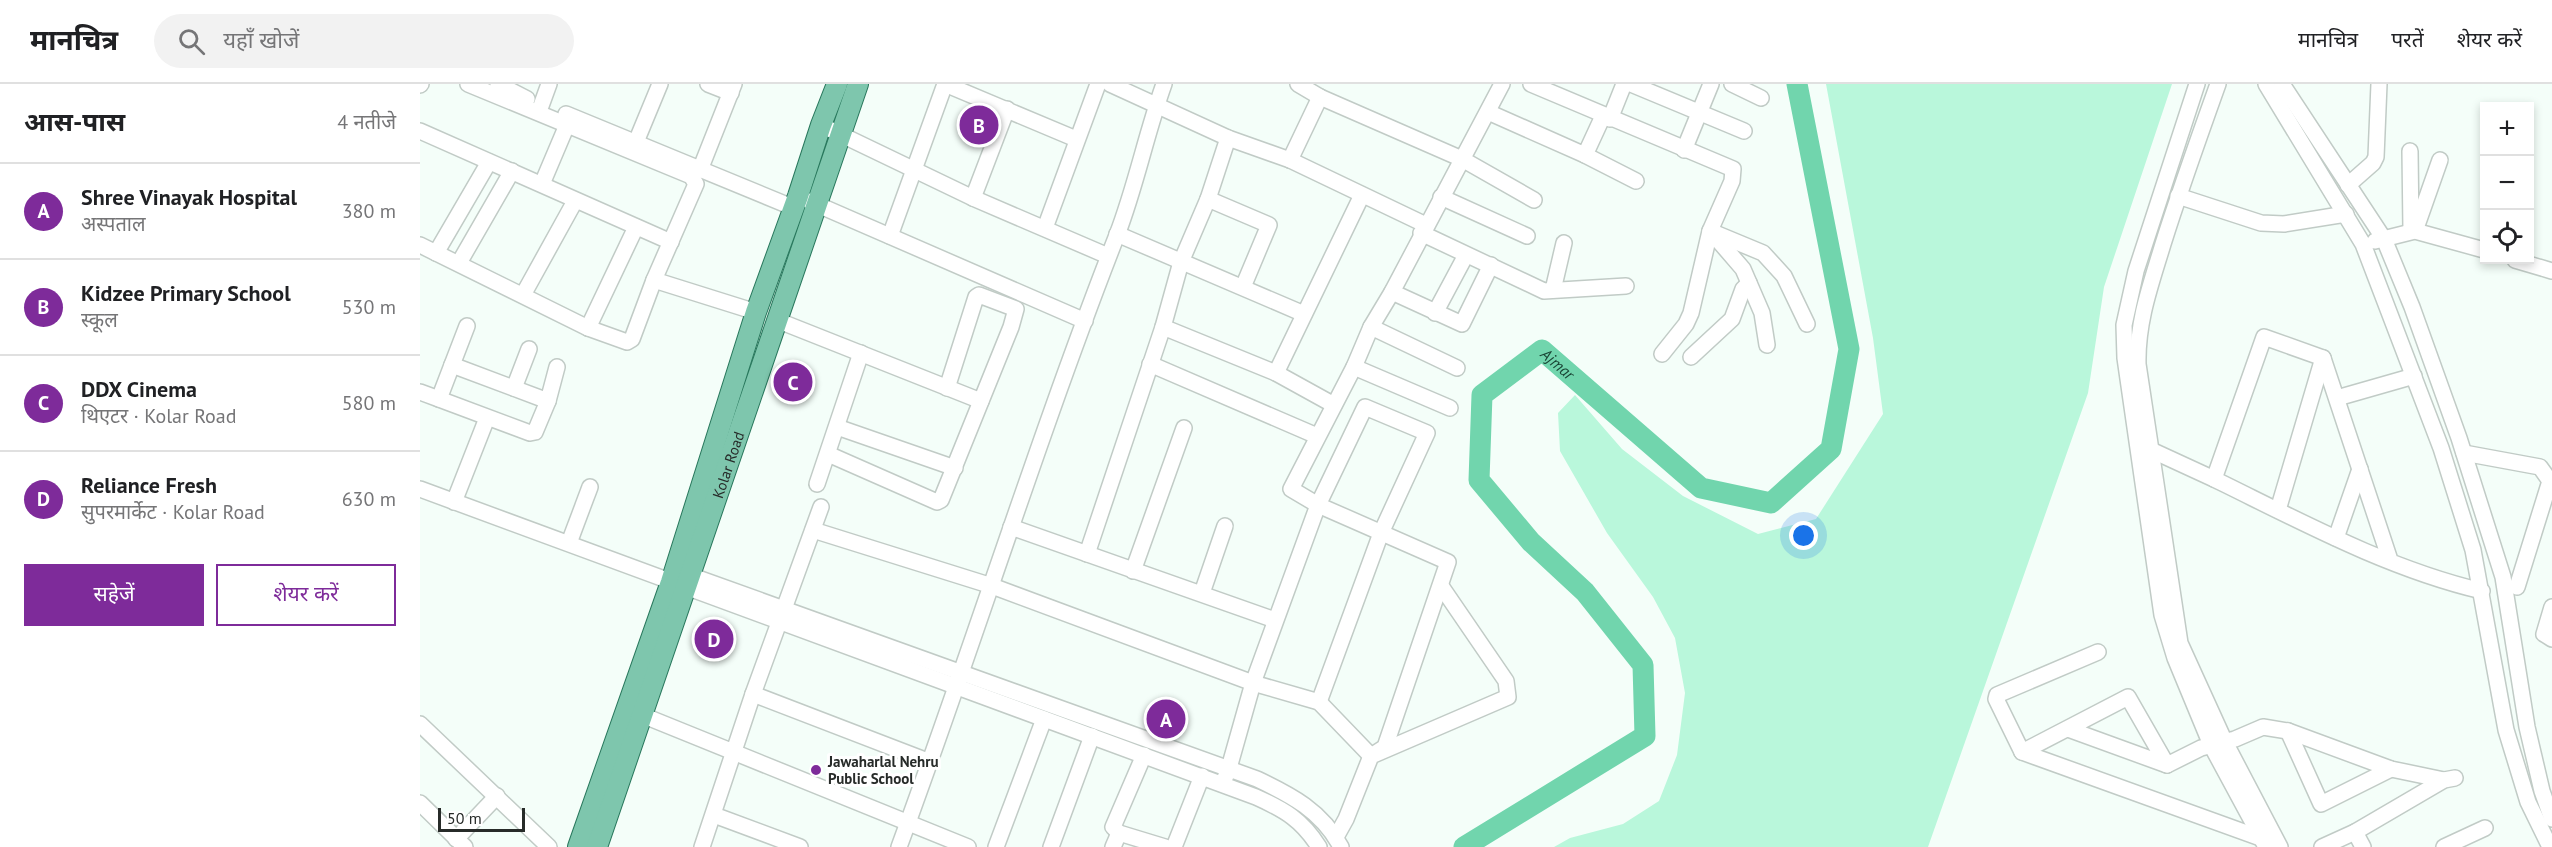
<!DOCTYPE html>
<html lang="hi">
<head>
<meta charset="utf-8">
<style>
	body { margin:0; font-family:"PT Sans","Noto Sans Devanagari",sans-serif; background:#f2f2f2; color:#202124 }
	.controls { position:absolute; right:18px; top:18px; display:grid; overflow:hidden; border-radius:0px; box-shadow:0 3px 9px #0003 }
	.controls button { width:54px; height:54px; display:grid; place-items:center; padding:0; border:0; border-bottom:2px solid #e0e0e0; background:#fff; color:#202124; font:30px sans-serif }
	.scale { position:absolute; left:18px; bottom:15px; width:87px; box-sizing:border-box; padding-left:6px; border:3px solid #272b29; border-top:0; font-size:16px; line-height:21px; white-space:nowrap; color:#272b29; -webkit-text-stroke:4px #fff; paint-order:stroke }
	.you { position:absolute; left:1384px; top:452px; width:21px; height:21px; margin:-15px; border:4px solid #fff; border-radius:50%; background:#1a73e8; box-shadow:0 0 0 9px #1a73e833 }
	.badge { display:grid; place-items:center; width:39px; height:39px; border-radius:50%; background:#7e2b9a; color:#fff; font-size:20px; font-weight:700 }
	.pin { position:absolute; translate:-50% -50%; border:3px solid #fff; box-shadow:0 2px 6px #0006 }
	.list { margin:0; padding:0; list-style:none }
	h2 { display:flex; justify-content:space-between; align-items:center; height:78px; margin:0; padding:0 24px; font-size:26px }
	h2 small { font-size:20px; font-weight:400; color:#757577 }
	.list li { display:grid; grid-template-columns:39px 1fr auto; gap:18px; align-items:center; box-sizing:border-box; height:96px; padding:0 24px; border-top:2px solid #e0e0e0 }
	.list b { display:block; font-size:22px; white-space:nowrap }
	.list p { margin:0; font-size:20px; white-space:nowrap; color:#757577 }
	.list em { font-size:20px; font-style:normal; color:#757577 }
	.actions { display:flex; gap:12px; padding:18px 24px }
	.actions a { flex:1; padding:14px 0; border:2px solid #7e2b9a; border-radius:0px; text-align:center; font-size:21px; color:#7e2b9a }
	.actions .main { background:#7e2b9a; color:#fff }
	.icon { flex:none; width:33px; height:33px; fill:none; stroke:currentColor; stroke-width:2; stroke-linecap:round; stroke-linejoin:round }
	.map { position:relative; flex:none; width:2132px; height:763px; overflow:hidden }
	header { display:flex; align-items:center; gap:36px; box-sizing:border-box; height:84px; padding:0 30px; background:#fff; border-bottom:2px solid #e0e0e0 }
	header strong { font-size:28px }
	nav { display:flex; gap:33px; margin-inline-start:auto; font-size:21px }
	.search { width:420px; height:54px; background:#f2f2f2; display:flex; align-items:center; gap:15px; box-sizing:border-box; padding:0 21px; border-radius:33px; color:#757577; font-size:22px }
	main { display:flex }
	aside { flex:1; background:#fff }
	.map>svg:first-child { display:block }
	.green { fill:#b9f7db }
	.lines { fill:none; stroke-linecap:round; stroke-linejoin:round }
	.river { stroke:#71d5ad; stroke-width:21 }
	.minor-casing { stroke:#c1cbc6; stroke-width:18 }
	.major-casing { stroke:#28775c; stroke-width:22 }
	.minor { stroke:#fff; stroke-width:15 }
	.major { stroke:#7ec6ad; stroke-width:20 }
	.poi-dot { fill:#7e2b9a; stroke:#fff; stroke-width:2 }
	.labels { text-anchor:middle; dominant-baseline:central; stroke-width:6; stroke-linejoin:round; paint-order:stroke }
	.street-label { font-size:15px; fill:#272b29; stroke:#fff }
	.poi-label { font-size:15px; font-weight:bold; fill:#272b29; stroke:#fff; text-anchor:start }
	.water-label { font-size:16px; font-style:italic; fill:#1a4535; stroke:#fff }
</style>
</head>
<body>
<header>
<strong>मानचित्र</strong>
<div class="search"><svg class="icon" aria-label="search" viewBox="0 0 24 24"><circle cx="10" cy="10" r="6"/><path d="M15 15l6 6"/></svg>यहाँ खोजें</div>
<nav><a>मानचित्र</a><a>परतें</a><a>शेयर करें</a></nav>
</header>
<main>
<aside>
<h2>आस-पास<small>4 नतीजे</small></h2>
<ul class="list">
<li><span class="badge">A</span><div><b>Shree Vinayak Hospital</b><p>अस्पताल</p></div><em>380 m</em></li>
<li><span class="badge">B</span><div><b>Kidzee Primary School</b><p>स्कूल</p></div><em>530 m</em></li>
<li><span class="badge">C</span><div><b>DDX Cinema</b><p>थिएटर · Kolar Road</p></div><em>580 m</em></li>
<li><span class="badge">D</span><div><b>Reliance Fresh</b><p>सुपरमार्केट · Kolar Road</p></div><em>630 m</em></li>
</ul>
<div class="actions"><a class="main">सहेजें</a><a>शेयर करें</a></div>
</aside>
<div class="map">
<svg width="2132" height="763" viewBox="0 0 2132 763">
	<rect width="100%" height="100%" fill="#f4fef9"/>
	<polygon class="green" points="1406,0 1752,0 1684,203 1668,309 1508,763 1134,763 1150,754 1203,740 1239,717 1257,671 1265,609 1255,554 1233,513 1187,449 1140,367 1138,329 1155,311 1202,365 1263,412 1338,450 1396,435 1463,330 1453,254"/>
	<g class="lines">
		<path class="river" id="s1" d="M1044 763 1225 652 1223 581 1165 508 1111 458 1059 396 1062 311 1122 266 1281 404 1351 419 1411 365 1429 265 1377 0"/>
		<g class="minor-casing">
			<g id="minor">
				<polyline points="78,0 107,15"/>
				<polyline points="288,0 311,9"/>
				<polyline points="525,0 656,55"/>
				<polyline points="690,0 808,54 870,76 1006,141"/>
				<polyline points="878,0 900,13 1042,75 1114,116"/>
				<polyline points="1111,0 1313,85 1312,97 1290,147 1343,169 1364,192 1387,240"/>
				<polyline points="1211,0 1324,47"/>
				<polyline points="1312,0 1341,14"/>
				<polyline points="1777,0 1716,187 1704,241 1705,274 1742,531 1755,574 1791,661 1846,763"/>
				<path d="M1798 0C1779 53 1760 106 1743 160 1731 200 1717 237 1718 280L1760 559 1805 658 1860 763"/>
				<polyline points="1846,0 1943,160 2021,364 2053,466 2086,646 2108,718 2130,763"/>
				<polyline points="1862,0 1964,155 1992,223 2039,354 2083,493 2107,643 2122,707 2132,735"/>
				<polyline points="0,1 1,0"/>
				<polyline points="121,22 129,0"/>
				<polyline points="1068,28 1165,71 1183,32"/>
				<polyline points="146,30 372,123"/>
				<polyline points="1190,35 1204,0"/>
				<polyline points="401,41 553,114 688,172"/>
				<polyline points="0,47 251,158"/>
				<polyline points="216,58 240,0"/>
				<polyline points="1264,66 1291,0"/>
				<polyline points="1990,67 1991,147"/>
				<polyline points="1165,71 1216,97"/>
				<polyline points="870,76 900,13"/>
				<polyline points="280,86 314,0"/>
				<polyline points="122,100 147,41"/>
				<polyline points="1928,101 1953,79 1956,73 1959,0"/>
				<polyline points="1758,112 1841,139 1864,140 1926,130"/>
				<polyline points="1021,113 1107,152"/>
				<polyline points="553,114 587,25"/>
				<polyline points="788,115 849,141 823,203"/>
				<polyline points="389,117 665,237"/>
				<polyline points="625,144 678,0"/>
				<polyline points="1995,147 2020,76"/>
				<polyline points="1001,149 1124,207 1206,202"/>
				<polyline points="1292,149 1323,185 1342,229 1347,261"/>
				<polyline points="697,150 884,230"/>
				<polyline points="470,152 525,0"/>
				<polyline points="1955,157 1995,147 2064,166"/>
				<polyline points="0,161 168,244 207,258 212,255 234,196 276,100 271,92 48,0"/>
				<polyline points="16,169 69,78"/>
				<polyline points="2095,176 2132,187"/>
				<polyline points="39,179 92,87"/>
				<polyline points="234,196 336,228"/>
				<polyline points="1133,206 1144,159"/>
				<polyline points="972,208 1042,240 1071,181"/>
				<polyline points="103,211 155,117"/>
				<polyline points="1015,229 1046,171"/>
				<polyline points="359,237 561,317"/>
				<polyline points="47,242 32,281 128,317 137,283"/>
				<polyline points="743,243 856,289 914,321"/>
				<polyline points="951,243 1037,284"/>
				<polyline points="168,244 216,143"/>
				<polyline points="1242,270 1266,240 1271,229 1290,147"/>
				<polyline points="1271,273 1312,235 1323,205 1329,199"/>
				<polyline points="730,280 897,352"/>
				<polyline points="32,281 19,315 110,349 115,348 128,317"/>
				<polyline points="934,283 1030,324"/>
				<polyline points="856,289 942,111"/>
				<polyline points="94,304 109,265"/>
				<polyline points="0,308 19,315"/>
				<polyline points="1917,314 1994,292"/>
				<polyline points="417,343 535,384"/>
				<polyline points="1731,366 1794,395"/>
				<polyline points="2044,369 2120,383 2130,397 2097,503"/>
				<polyline points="408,370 517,418 521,416 591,243 596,225 559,211 556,213 527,304"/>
				<polyline points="397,400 441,269"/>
				<path d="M0 405 836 713C865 726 882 736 899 763"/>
				<polyline points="34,418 67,334"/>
				<polyline points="1858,426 1903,274"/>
				<polyline points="591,443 855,536"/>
				<polyline points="393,446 572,502 833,599 899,618 951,672 965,663 1028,478 898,421 871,405 934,283 951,243 972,208 1082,0"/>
				<polyline points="1916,454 1940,385"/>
				<polyline points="149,459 170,403"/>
				<polyline points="667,470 743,243 761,178 788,115 808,54"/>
				<path d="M1970 476 1903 274 1844 253 1794 395C1880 437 1968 485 2062 507"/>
				<polyline points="713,487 764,344"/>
				<path d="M261 488 837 695C871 711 902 727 921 763"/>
				<polyline points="782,509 805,442"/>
				<polyline points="2132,523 2124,550 2132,555"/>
				<polyline points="1678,568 1577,611 1576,615 1602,668 1846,756"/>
				<polyline points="333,610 510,678"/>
				<polyline points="212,627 548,763"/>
				<polyline points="0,640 129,763"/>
				<polyline points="1868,647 1901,720 1971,685"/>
				<polyline points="1602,668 1708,613 1747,681 1648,645"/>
				<polyline points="724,671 693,743 699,749 745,763"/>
				<polyline points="1747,681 1781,664 1815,655 1843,643 1868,647 1971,685 2024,696"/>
				<polyline points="803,699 809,684 833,599 898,421 945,323 1007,349 961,449 899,618"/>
				<polyline points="0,719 45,763"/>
				<polyline points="294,731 380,763"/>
				<polyline points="1935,748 1943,763"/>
				<polyline points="916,753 926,735 951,672 1088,613 1086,597 1021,502"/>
				<polyline points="36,755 77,712"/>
				<polyline points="282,763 333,610 401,423"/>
				<path d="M479 763C554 560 618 353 697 151 716 102 726 50 744 0"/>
				<polyline points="576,763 624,635"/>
				<polyline points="631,763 672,652"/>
				<polyline points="693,763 699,749"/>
				<polyline points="754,763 782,692"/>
				<polyline points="1902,763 1935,748 2024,696 2035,694"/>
				<polyline points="2024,763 2065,744"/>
			</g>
		</g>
		<g class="major-casing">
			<g id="major">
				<polyline points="158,763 251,498 336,228 378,112 401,41 417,0"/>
				<path id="s2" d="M177 763 438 0"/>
			</g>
		</g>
		<use href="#minor" class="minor"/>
		<use href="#major" class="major"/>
	</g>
	<circle class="poi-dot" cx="396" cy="686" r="6"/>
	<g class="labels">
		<g class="street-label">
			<text stroke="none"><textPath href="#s2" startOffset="404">Kolar Road</textPath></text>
		</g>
		<g class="poi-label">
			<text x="408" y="677">Jawaharlal Nehru<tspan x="408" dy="17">Public School</tspan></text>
		</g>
		<g class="water-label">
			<text stroke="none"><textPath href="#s1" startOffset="712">Ajmar</textPath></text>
		</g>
	</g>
</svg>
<div class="controls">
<button>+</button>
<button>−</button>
<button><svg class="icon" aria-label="locate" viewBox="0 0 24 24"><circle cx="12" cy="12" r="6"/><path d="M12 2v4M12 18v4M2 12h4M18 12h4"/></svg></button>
</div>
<div class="scale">50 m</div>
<div class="you"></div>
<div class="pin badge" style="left:746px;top:635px">A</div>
<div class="pin badge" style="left:559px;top:41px">B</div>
<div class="pin badge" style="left:373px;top:298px">C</div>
<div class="pin badge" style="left:294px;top:555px">D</div>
</div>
</main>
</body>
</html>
